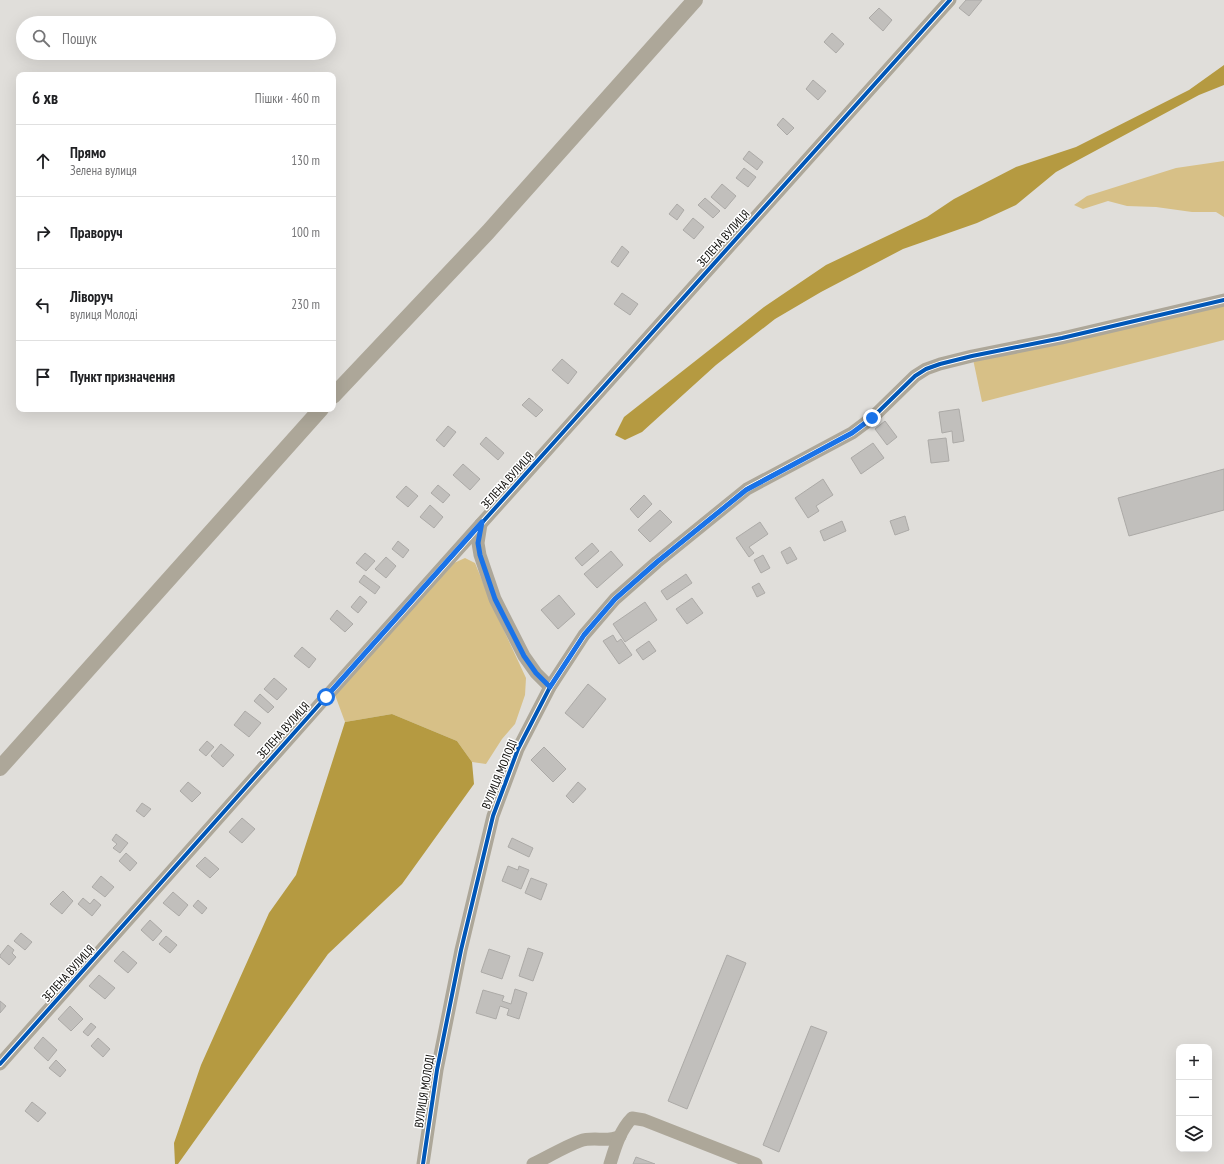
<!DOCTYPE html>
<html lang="uk">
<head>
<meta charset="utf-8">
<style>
	body { margin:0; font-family:"PT Sans Narrow",sans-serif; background:#f2f2f2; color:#202124 }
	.controls { position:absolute; right:12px; bottom:12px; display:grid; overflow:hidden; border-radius:8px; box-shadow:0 4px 16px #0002 }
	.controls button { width:36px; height:36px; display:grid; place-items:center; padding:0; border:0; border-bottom:1px solid #e0e0e0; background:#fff; color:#202124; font:20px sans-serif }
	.stop { position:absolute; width:12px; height:12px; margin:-9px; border:3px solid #1a73e8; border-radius:50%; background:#fff }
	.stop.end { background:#1a73e8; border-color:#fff; box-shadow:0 1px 4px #0008 }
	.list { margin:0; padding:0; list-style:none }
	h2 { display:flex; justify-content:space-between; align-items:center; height:52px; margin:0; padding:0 16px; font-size:17px }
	h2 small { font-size:13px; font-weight:400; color:#757577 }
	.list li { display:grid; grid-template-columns:26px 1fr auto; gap:12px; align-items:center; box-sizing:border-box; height:72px; padding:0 16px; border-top:1px solid #e0e0e0 }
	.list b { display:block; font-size:15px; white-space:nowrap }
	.list p { margin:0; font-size:13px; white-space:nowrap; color:#757577 }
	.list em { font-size:13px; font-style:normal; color:#757577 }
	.icon { flex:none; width:22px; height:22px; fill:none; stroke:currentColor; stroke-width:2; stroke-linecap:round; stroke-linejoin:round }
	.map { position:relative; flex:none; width:1224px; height:1164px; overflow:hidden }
	.search { position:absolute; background:#fff; box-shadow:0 4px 16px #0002; left:16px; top:16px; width:320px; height:44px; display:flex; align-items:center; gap:10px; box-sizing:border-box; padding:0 14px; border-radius:22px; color:#757577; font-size:15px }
	.panel { position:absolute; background:#fff; box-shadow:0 4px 16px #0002; left:16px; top:72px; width:320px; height:340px; border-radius:8px }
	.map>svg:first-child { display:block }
	.forest { fill:#d7c087 }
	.water { fill:#b59a41 }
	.building { fill:#c1bfbc; stroke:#acaaa7 }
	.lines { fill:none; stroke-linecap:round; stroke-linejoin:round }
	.minor { stroke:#ada799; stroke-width:13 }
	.tertiary { stroke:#ada799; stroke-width:16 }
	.cycleway-casing { stroke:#fff; stroke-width:6 }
	.cycleway { stroke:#0057b8; stroke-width:4 }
	.route { stroke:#1a73e8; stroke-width:5 }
	.labels { text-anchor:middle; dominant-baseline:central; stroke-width:3; stroke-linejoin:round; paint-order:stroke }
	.street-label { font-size:12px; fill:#0e0d0a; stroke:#fff }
</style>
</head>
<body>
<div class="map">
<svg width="1224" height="1164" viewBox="0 0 1224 1164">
	<rect width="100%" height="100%" fill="#e0deda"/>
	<g class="forest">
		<polygon points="1224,161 1224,217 1216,212 1192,212 1156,207 1127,206 1108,201 1083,209 1074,205 1087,196 1176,168"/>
		<polygon points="1224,306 1224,340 982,402 973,359"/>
		<polygon points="465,558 475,563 493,607 526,678 525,695 515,724 502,739 486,764 472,762 457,741 392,714 345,722 335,695 454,563"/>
	</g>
	<g class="water">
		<polygon points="1224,65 1224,85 1199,95 1056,172 1016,205 977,223 903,249 821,292 775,319 716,365 642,432 625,440 615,435 624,417 764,307 826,265 927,217 954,199 1016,167 1076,147 1189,90"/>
		<polygon points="392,714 457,741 472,762 474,784 402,884 328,954 178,1164 175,1164 174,1143 201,1065 269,913 296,875 345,722"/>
	</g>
	<g class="building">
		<polygon points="966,0 982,0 969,16 959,8"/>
		<polygon points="879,8 892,20 883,31 869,18"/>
		<polygon points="832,33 844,44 836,53 824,42"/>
		<polygon points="813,80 826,91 818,100 806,89"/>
		<polygon points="783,118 794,128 787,135 777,125"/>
		<polygon points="749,151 763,162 757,170 743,159"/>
		<polygon points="744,168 756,177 748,187 736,178"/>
		<polygon points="722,184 736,196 725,209 711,197"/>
		<polygon points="705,198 720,211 713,218 698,205"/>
		<polygon points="677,204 684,210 677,220 669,214"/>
		<polygon points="693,218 704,227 694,239 683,230"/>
		<polygon points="622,246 629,252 618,267 611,262"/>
		<polygon points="622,293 638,304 630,315 614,304"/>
		<polygon points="562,359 577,372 568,384 552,370"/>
		<polygon points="529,398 543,410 536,417 522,405"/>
		<polygon points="959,409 964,441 953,443 952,431 942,433 939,412"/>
		<polygon points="885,421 897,437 887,445 875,429"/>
		<polygon points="448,426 456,432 444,447 436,440"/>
		<polygon points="486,437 504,453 498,460 480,444"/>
		<polygon points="946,438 949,461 931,463 928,440"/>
		<polygon points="873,443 884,458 861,474 851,458"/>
		<polygon points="463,464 480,479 470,490 453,475"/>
		<polygon points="1224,469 1224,510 1129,536 1118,498"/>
		<polygon points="823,479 833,495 816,506 819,511 808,518 795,498"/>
		<polygon points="438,485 450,495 443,503 431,493"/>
		<polygon points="406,486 418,496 408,507 396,497"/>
		<polygon points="644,495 652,504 638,518 630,509"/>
		<polygon points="430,505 443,517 434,528 420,517"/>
		<polygon points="660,510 672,522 650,542 638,530"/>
		<polygon points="905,516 909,530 895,535 890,521"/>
		<polygon points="842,521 846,531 824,541 820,531"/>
		<polygon points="760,522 768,534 749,547 754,553 749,557 736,538"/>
		<polygon points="398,541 409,550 403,558 392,549"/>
		<polygon points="592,543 599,551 582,566 575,558"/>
		<polygon points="790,547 797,559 787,564 781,552"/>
		<polygon points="611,551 623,565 597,588 584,574"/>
		<polygon points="365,553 375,561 366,571 356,563"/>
		<polygon points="763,555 770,568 761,573 754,560"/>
		<polygon points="386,557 396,566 386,578 375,569"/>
		<polygon points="686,574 692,583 667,600 661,591"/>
		<polygon points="364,575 380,587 375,594 359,582"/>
		<polygon points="759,583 765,593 757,597 752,587"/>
		<polygon points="559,595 575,614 558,629 541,610"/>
		<polygon points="360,596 367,602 358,613 351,607"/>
		<polygon points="692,598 703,613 687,624 676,609"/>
		<polygon points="645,602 657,620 625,642 613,624"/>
		<polygon points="337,610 353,624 345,632 330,619"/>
		<polygon points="613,635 617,642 621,639 632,655 619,664 603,641"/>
		<polygon points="649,641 656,651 643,660 636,650"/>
		<polygon points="302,647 316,659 309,668 294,656"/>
		<polygon points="274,678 287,689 277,700 264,689"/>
		<polygon points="588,684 606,699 583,728 565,713"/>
		<polygon points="260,694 274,707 268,713 254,701"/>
		<polygon points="245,711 261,723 249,737 234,725"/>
		<polygon points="207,741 214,747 206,756 199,750"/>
		<polygon points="221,744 234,755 223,767 211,756"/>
		<polygon points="544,747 566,769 553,782 531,760"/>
		<polygon points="188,782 201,793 192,802 180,791"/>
		<polygon points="578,782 586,789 573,803 566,796"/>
		<polygon points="142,803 151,809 144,817 136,811"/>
		<polygon points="242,818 255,829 242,843 229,832"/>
		<polygon points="116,834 128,843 120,853 113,848 117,844 112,840"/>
		<polygon points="512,838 533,848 529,857 508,847"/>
		<polygon points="126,853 137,863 130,871 119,861"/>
		<polygon points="205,857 219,869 210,878 196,866"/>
		<polygon points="508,866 518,870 519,866 529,870 521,889 502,881"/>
		<polygon points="101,876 114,887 105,897 92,887"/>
		<polygon points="531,878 547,884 541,900 525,893"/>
		<polygon points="63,891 73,901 62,914 50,904"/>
		<polygon points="173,892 188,905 179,916 163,903"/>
		<polygon points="83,898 90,904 94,899 101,905 92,916 78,904"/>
		<polygon points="198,900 207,908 202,914 193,906"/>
		<polygon points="150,920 162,931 153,941 141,930"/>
		<polygon points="21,933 32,942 25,950 14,941"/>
		<polygon points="166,936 177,945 170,953 159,944"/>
		<polygon points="8,945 14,950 12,953 16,957 9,965 0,957 0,955"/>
		<polygon points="528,948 543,953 533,981 519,976"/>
		<polygon points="489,949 510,956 502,979 481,972"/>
		<polygon points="123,951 137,963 128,973 114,961"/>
		<polygon points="727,955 746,963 687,1109 668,1101"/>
		<polygon points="99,975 115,988 105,999 89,986"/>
		<polygon points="515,989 527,993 519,1019 507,1015 509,1009 500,1006 496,1019 476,1013 483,990 504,996 502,1001 511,1004"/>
		<polygon points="0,1001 6,1006 0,1013"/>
		<polygon points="70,1006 83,1019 71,1031 58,1019"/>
		<polygon points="91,1023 96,1027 88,1036 83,1032"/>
		<polygon points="811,1026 827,1032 779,1152 763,1145"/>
		<polygon points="43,1037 57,1050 48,1061 34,1048"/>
		<polygon points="98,1038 110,1049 103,1057 91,1046"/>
		<polygon points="56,1060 66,1070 60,1077 49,1068"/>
		<polygon points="32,1102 46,1113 38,1122 25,1111"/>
		<polygon points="636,1157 655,1164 633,1164"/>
	</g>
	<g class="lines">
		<g class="minor">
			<polyline points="481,524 478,543 480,555 495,599 524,656 536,673 550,687"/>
			<polyline points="0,1064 326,697 950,0"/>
			<polyline points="423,1164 437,1070 461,950 493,816 518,749 550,687 584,635 615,599 657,562 747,489 852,433 872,418 915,376 926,369 940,364 972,356 1062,338 1224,300"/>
			<path d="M533 1164C548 1157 564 1147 580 1141 594 1136 608 1143 620 1136"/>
			<path d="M610 1164C615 1148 620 1130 632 1118L644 1120 756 1164"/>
		</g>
		<g class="tertiary">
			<polyline points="333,396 488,232 695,0"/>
			<polyline points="0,768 321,409"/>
		</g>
		<g class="cycleway-casing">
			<g id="cycleway">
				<polyline points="0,1064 326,697 950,0"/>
				<polyline points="423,1164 437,1070 461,950 493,816 518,749 550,687 584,635 615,599 657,562 747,489 852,433 872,418 915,376 926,369 940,364 972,356 1062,338 1224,300"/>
			</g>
		</g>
		<use href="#cycleway" class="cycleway"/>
	</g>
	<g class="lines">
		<polyline class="route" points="326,697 482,522 478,543 480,555 495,599 524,656 536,673 550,687 584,635 615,599 657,562 746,490 852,433 872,418"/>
	</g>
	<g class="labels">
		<g class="street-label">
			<text transform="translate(723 238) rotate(-48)">ЗЕЛЕНА ВУЛИЦЯ</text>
			<text transform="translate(507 480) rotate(-48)">ЗЕЛЕНА ВУЛИЦЯ</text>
			<text transform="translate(283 730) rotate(-48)">ЗЕЛЕНА ВУЛИЦЯ</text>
			<text transform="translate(499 774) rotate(-68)">ВУЛИЦЯ МОЛОДІ</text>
			<text transform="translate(68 973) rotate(-48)">ЗЕЛЕНА ВУЛИЦЯ</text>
			<text transform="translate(424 1091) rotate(-81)">ВУЛИЦЯ МОЛОДІ</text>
		</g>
	</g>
</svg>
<div class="controls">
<button>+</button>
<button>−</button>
<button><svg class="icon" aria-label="layers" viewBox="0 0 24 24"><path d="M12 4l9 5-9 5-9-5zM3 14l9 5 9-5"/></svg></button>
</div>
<div class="stop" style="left:326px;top:697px"></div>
<div class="stop end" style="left:872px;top:418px"></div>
<div class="search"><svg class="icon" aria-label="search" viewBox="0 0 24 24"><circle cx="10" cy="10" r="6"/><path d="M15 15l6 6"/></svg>Пошук</div>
<section class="panel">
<h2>6 хв<small>Пішки · 460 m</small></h2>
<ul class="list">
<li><svg class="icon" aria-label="ahead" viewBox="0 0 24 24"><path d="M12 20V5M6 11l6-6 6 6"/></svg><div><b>Прямо</b><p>Зелена вулиця</p></div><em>130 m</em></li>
<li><svg class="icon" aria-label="right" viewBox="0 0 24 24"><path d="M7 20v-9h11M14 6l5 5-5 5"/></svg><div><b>Праворуч</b></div><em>100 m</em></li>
<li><svg class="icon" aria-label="left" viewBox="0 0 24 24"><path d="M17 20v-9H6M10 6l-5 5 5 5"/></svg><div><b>Ліворуч</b><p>вулиця Молоді</p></div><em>230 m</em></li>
<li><svg class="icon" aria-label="arrive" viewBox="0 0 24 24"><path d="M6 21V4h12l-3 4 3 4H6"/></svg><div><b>Пункт призначення</b></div></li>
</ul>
</section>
</div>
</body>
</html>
